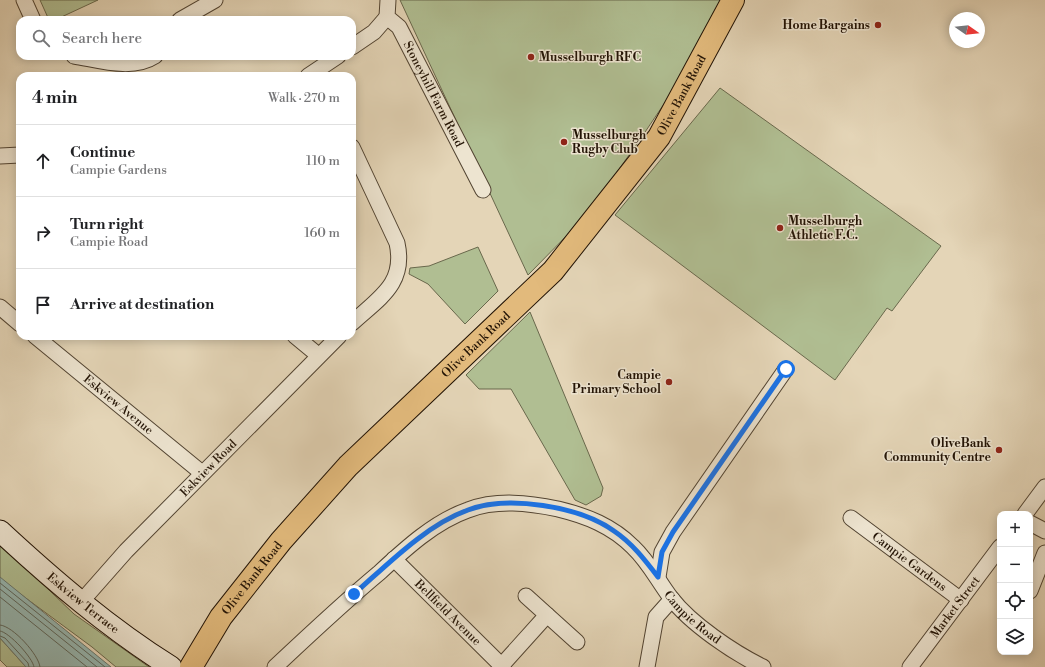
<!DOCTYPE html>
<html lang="en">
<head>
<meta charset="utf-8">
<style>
	body { margin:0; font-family:"Libre Bodoni",serif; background:#f2f2f2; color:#202124 }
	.controls { position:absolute; right:12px; bottom:12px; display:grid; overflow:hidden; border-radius:8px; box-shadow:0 2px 10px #0003 }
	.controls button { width:36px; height:36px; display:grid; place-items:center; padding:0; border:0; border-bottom:1px solid #e0e0e0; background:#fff; color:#202124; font:20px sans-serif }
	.compass { position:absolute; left:949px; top:12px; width:36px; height:36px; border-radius:50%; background:#fff; box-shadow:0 2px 10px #0003; rotate:104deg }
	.stop { position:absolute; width:12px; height:12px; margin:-9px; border:3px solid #1a73e8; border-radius:50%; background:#fff }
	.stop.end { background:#1a73e8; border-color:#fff; box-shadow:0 1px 4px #0008 }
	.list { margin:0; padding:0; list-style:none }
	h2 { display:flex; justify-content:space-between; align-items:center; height:52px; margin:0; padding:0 16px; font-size:17px }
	h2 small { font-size:13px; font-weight:400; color:#757577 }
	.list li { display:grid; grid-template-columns:26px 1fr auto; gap:12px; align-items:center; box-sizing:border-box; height:72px; padding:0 16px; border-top:1px solid #e0e0e0 }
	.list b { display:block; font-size:15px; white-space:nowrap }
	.list p { margin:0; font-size:13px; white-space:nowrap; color:#757577 }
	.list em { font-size:13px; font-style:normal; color:#757577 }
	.icon { flex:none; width:22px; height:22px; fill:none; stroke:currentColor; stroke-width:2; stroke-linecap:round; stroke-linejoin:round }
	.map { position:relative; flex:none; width:1045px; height:667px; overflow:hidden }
	.search { position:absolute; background:#fff; box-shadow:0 2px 10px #0003; left:16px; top:16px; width:340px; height:44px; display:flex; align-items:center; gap:10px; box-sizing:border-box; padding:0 14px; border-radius:12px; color:#757577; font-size:15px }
	.panel { position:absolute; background:#fff; box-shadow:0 2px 10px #0003; left:16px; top:72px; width:340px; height:268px; border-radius:12px }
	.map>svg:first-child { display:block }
	.green { fill:#b0be92; stroke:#69684c }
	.water { fill:#96b8b3; stroke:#68766d }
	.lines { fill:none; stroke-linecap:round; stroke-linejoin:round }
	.shore { stroke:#5c665c; stroke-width:1 }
	.minor-casing { stroke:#524432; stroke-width:17 }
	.secondary-casing { stroke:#221305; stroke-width:23 }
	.primary-casing { stroke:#221305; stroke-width:24 }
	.minor { stroke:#ede4d0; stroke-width:15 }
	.secondary { stroke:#ede4d0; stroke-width:21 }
	.primary { stroke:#e2ba7c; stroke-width:22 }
	.route { stroke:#1a73e8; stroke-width:5 }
	.poi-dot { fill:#8f2418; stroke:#ede4d0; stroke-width:1.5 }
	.labels { text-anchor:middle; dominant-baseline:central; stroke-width:3; stroke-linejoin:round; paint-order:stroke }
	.poi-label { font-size:12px; font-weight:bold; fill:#221305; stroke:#ede4d0; text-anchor:end }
	.street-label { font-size:12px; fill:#221305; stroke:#ede4d0 }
</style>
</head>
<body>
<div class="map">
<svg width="1045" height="667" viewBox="0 0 1045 667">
	<rect width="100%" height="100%" fill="#e4d5b7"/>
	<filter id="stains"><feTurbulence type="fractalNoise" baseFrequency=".005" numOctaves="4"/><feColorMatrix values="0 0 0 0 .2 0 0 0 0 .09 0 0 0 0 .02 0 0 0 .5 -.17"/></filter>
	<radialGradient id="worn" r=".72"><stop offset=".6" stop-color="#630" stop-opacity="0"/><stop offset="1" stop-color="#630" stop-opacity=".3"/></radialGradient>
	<g class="green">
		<polygon points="40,0 98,0 55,20 49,20"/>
		<polygon points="400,0 723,0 699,52 639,141 585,217 528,275"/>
		<polygon points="720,88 941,246 892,311 887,308 835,380 615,215"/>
		<polygon points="478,247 498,291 465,324 428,284 409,274 410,268 429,266"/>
		<polygon points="530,312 603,488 601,496 586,505 575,500 511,389 479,389 466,375"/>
		<polygon points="0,543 74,614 149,667 116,667 92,647 0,579"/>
		<polygon points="0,638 26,667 7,667 0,660"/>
	</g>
	<polygon class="water" points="0,577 111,667 26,667 0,638"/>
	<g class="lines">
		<g class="shore">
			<polyline points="0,583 105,667"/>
			<polyline points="0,589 97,667"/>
			<polyline points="0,597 87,667"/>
			<path d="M0 625C13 626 39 655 40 667"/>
			<path d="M0 631C9 632 33 658 34 667"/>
			<polyline points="0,636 5,638 28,663 29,667"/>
		</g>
		<g class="minor-casing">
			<g id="minor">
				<polyline points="24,0 33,20"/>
				<path id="s1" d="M388 0 387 17 399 27 483 190"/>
				<polyline points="180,20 215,0"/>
				<polyline points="352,47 374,32 387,17"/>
				<path d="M74 56C99 60 132 71 155 56"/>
				<polyline points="308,76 338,56"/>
				<path d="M352 147 397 243C406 284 379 298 352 323"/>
				<polyline points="0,156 20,155"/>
				<polyline points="0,307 20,324"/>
				<path id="s2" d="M35 336 202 473"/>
				<polyline points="295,336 318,355"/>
				<polyline points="1025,514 1045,487"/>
				<path id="s3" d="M851 518 961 600"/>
				<polyline points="1030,523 1045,531"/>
				<path id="s4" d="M394 559 503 667"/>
				<polyline points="658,577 662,552 673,532 786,369"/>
				<polyline points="1030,591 1045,553"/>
				<polyline points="526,596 577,642"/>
				<path id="s5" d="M81 602 126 551 339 336"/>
				<polyline points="502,665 547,615"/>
				<path id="s6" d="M275 667C309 635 343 603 379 573 405 549 434 522 468 510 497 499 529 503 558 509 587 516 612 526 633 547 649 562 658 581 671 598 691 624 734 653 763 667"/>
				<polyline points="647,667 656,617 672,599"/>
				<path id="s7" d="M910 667 1000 547"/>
			</g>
		</g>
		<g class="secondary-casing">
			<g id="secondary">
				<path id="s8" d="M0 531C54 581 109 628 171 667"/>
			</g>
		</g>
		<g class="primary-casing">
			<g id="primary">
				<path id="s9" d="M191 667 221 617 281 541 348 466 553 271 659 137 733 0"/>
			</g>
		</g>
		<use href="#minor" class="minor"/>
		<use href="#secondary" class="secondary"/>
		<use href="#primary" class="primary"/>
	</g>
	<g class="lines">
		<path class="route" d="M354 594C387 565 426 525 468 510 508 495 579 506 614 531 632 543 645 560 658 577L662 552 673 532 786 369"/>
	</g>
	<g class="poi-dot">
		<circle cx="878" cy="25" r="4"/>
		<circle cx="531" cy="57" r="4"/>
		<circle cx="564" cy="142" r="4"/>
		<circle cx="780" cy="228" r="4"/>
		<circle cx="669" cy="382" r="4"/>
		<circle cx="999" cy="450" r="4"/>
	</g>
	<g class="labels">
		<g class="poi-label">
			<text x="870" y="25">Home Bargains</text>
			<text x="539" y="57" text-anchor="start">Musselburgh RFC</text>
			<text x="572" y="135" text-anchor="start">Musselburgh<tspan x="572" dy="14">Rugby Club</tspan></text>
			<text x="788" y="221" text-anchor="start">Musselburgh<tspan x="788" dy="14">Athletic F.C.</tspan></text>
			<text x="661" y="375">Campie<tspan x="661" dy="14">Primary School</tspan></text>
			<text x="991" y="443">OliveBank<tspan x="991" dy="14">Community Centre</tspan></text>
		</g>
		<g class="street-label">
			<text stroke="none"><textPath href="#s1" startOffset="108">Stoneyhill Farm Road</textPath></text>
			<text stroke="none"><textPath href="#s9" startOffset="757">Olive Bank Road</textPath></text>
			<text stroke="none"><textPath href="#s9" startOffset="432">Olive Bank Road</textPath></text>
			<text stroke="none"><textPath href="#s2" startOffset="108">Eskview Avenue</textPath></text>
			<text stroke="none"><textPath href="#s5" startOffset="185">Eskview Road</textPath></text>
			<text stroke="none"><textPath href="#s3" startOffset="73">Campie Gardens</textPath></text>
			<text stroke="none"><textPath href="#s9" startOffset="108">Olive Bank Road</textPath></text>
			<text stroke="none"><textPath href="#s8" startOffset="110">Eskview Terrace</textPath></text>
			<text stroke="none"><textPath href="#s7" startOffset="75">Market Street</textPath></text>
			<text stroke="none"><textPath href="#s4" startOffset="76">Bellfield Avenue</textPath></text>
			<text stroke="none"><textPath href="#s6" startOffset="519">Campie Road</textPath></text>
		</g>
	</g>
	<rect width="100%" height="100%" filter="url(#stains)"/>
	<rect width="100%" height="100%" fill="url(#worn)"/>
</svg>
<div class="controls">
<button>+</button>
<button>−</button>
<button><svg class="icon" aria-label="locate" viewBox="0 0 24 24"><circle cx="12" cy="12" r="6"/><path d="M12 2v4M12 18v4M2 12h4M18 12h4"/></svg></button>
<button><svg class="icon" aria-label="layers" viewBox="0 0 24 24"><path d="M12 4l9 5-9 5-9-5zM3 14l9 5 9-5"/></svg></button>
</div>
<svg class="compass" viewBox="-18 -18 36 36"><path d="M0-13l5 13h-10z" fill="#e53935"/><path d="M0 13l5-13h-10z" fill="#757577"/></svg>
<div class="stop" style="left:786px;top:369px"></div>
<div class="stop end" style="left:354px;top:594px"></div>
<div class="search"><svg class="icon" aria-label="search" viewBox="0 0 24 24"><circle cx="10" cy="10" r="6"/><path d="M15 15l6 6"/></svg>Search here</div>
<section class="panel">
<h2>4 min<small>Walk · 270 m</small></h2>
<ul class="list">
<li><svg class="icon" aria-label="ahead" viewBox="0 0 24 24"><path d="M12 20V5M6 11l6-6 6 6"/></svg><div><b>Continue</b><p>Campie Gardens</p></div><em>110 m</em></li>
<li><svg class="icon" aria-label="right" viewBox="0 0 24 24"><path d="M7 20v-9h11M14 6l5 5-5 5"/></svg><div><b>Turn right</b><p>Campie Road</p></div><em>160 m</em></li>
<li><svg class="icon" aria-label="arrive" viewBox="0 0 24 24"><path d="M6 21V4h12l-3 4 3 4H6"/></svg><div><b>Arrive at destination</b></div></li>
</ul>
</section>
</div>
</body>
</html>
